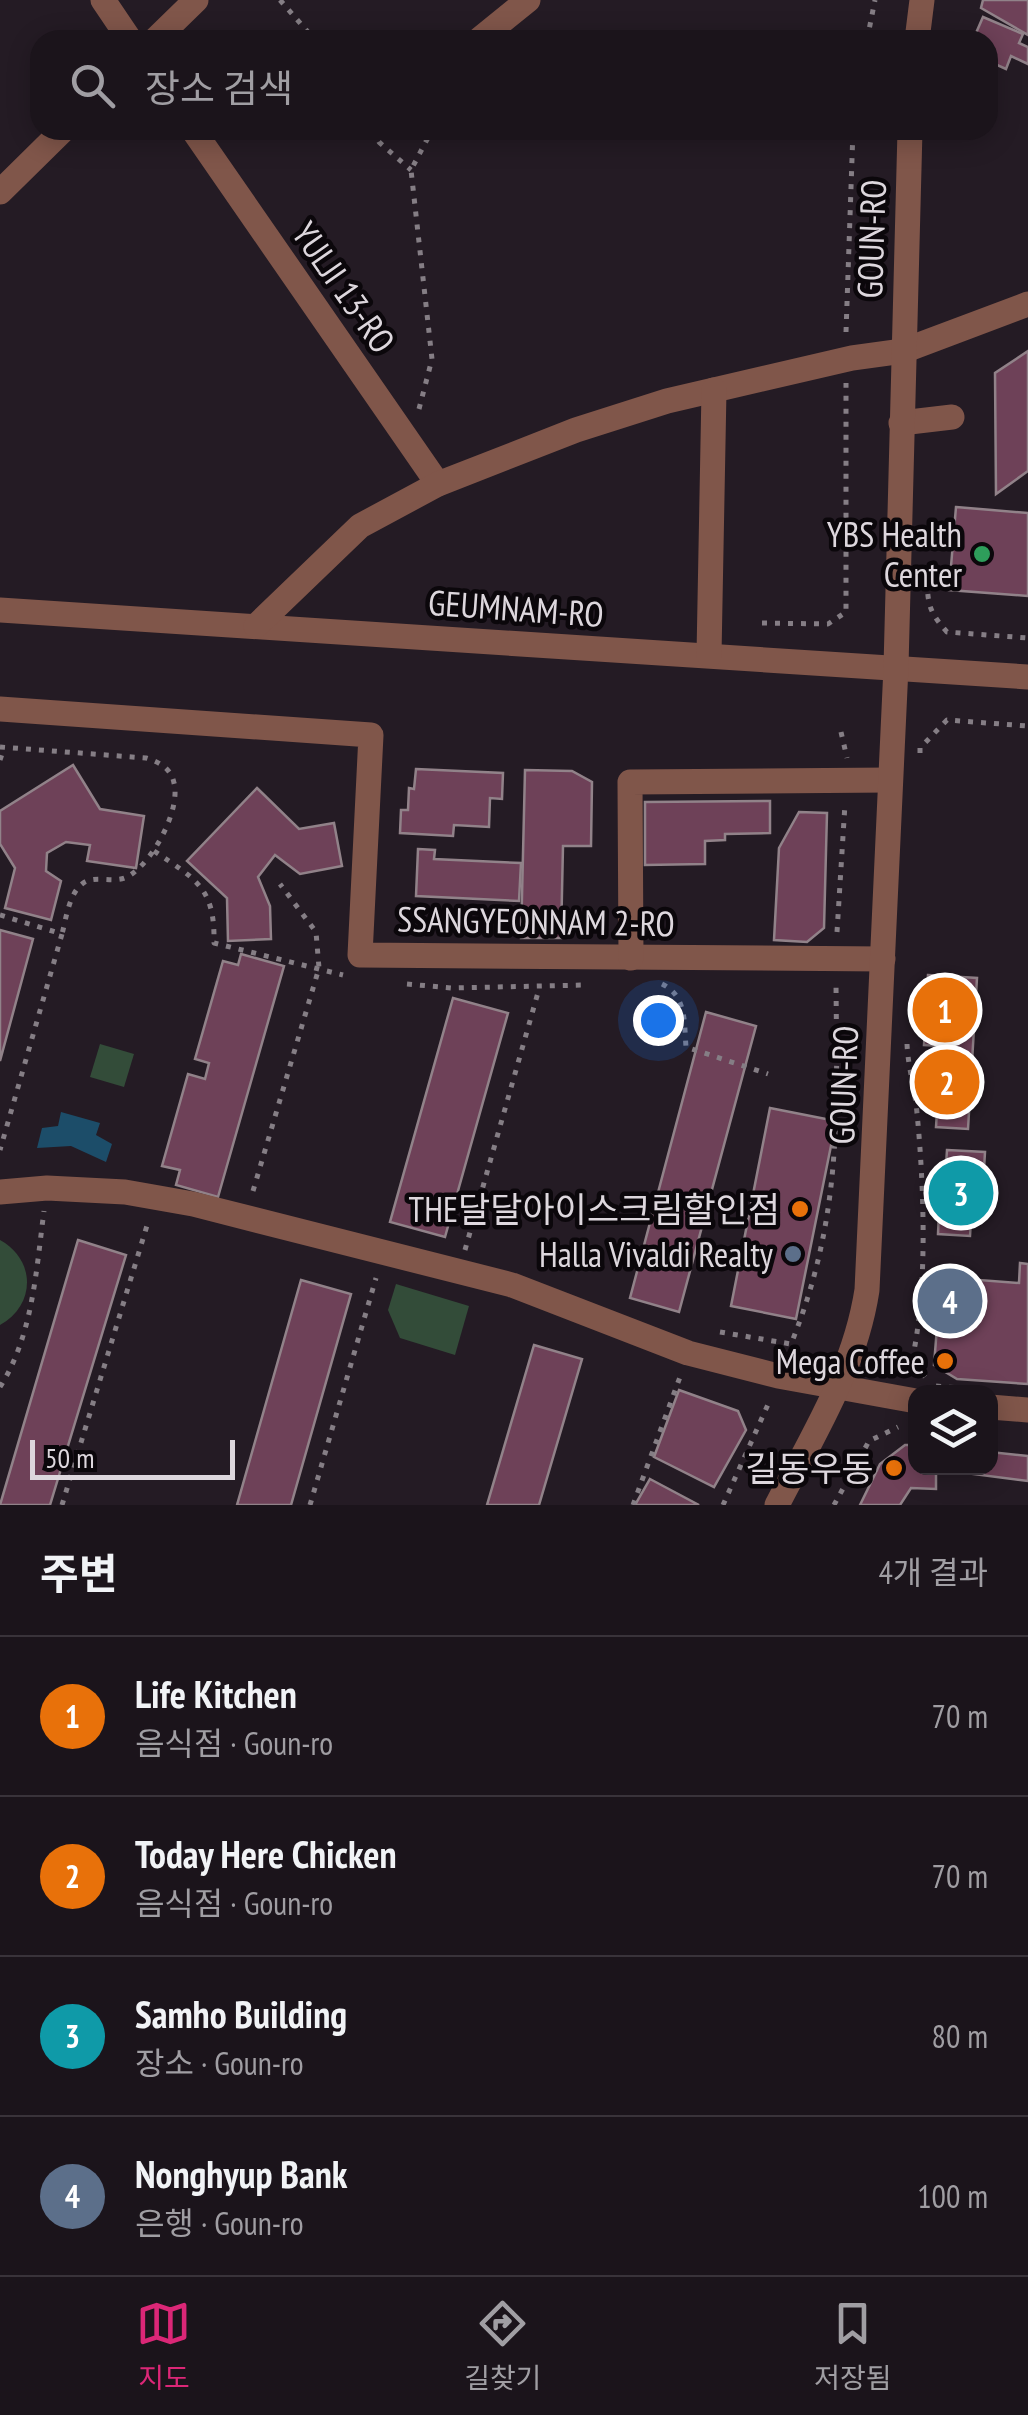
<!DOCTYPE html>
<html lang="ko">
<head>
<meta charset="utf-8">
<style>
	body { margin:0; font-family:"PT Sans Narrow","Noto Sans KR",sans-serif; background:#241d24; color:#f1f3f6 }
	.controls { position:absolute; right:30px; bottom:30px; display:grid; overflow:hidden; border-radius:20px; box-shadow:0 5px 25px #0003 }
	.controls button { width:90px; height:90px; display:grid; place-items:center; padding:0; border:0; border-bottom:2px solid #39333a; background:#1b141b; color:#f1f3f6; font:50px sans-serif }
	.scale { position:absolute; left:30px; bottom:25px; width:205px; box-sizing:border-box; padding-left:10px; border:5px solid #ddd7dd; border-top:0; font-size:28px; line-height:35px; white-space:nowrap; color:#ddd7dd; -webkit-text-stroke:8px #0b070b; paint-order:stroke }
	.you { position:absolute; left:658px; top:1020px; width:35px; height:35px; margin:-25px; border:8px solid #fff; border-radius:50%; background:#1a73e8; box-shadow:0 0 0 15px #1a73e833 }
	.badge { display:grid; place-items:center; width:65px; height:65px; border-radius:50%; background:#db2777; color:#fff; font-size:32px; font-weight:700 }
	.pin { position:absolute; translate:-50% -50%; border:5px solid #fff; box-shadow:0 2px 10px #0006 }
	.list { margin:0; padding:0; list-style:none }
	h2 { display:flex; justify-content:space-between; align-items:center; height:130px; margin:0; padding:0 40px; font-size:42px }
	h2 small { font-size:32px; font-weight:400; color:#a09ea3 }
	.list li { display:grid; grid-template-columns:65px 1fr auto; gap:30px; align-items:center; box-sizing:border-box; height:160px; padding:0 40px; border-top:2px solid #39333a }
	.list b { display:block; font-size:38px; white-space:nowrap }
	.list p { margin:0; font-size:32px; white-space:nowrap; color:#a09ea3 }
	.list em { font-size:32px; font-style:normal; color:#a09ea3 }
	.icon { flex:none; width:55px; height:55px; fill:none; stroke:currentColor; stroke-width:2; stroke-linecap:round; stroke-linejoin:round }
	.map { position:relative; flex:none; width:1028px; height:1505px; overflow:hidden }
	.search { position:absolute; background:#1b141b; box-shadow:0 5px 25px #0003; left:30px; right:30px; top:30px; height:110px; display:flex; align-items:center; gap:25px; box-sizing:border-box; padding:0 35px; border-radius:30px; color:#a09ea3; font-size:38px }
	.sheet { height:770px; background:#1b141b }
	nav { display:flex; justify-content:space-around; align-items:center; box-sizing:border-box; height:140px; border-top:2px solid #39333a; background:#1b141b; font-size:28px; color:#a09ea3 }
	nav a { display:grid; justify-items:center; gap:5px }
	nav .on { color:#db2777 }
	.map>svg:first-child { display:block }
	.green { fill:#334c39 }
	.water { fill:#1c4d69 }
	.building { fill:#6e4158; stroke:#918289; stroke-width:2.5 }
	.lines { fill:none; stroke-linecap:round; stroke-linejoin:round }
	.path { stroke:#857e85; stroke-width:5; stroke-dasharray:5 8; stroke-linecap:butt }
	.minor { stroke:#80564a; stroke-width:25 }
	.leisure-dot { fill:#2e9e5b; stroke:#0b070b; stroke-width:4 }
	.food-dot { fill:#e8710a; stroke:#0b070b; stroke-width:4 }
	.service-dot { fill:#5c6f8a; stroke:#0b070b; stroke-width:4 }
	.labels { text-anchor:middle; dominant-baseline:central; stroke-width:9; stroke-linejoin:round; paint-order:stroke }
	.street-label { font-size:35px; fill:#ddd7dd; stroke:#0b070b }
	.poi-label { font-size:35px; fill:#ddd7dd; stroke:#0b070b; text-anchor:end }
</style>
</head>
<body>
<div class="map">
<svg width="1028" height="1505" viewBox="0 0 1028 1505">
	<rect width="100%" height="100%" fill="#241b24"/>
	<g class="green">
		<polygon points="100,1044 134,1054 124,1087 90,1077"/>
		<path d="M0 1240C36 1260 36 1305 0 1325Z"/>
		<polygon points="396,1284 469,1306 455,1355 400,1338 388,1310"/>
	</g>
	<polygon class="water" points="61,1112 100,1123 96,1135 112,1144 106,1162 71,1146 37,1148 42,1128 58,1126"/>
	<g class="building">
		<polygon points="983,0 1028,0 1028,35 981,8"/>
		<polygon points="983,17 1023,34 1019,43 1028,47 1028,64 1011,56 1006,69 988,61 988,40 973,40"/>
		<polygon points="1028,351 1028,471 996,494 995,373"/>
		<polygon points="956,507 1028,513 1028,596 949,590"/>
		<polygon points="73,765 100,809 144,816 136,868 87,861 90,845 66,842 47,853 46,871 61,881 51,920 5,908 15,868 0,844 0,811"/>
		<polygon points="416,769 503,773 502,799 490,798 489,827 454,825 453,836 400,833 401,810 408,810 409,788 414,789"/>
		<polygon points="525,770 572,771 592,782 591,846 563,846 561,938 521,938"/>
		<polygon points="257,788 299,829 334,823 342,866 300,874 275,855 258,877 270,906 271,939 228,941 227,898 187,861"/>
		<polygon points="770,801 770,833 725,834 725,840 705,841 705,864 645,865 645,802"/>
		<polygon points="799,812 827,813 824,928 807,942 774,940 779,848"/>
		<polygon points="418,849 435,850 434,859 521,863 519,901 416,896"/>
		<polygon points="0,930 33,939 0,1061"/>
		<polygon points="241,954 284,966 218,1197 176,1185 180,1170 162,1166 188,1074 205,1079 209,1063 195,1059 223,961 238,965"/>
		<polygon points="928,975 977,978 968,1129 936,1127 941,1046 924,1045"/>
		<polygon points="453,998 508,1013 445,1237 390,1222"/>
		<polygon points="706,1012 756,1026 679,1312 630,1298"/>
		<polygon points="770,1108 836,1121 796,1319 731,1306"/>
		<polygon points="947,1150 985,1152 981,1221 971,1221 970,1236 938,1234 941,1165 946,1165"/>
		<polygon points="78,1240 126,1255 50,1505 0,1505"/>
		<polygon points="1020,1263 1028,1264 1028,1384 957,1379 934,1365 941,1277 1019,1283"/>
		<polygon points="301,1280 351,1294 291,1505 237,1505"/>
		<polygon points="534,1345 582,1359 539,1505 487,1505"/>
		<polygon points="679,1390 738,1411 746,1430 714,1487 654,1457"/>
		<polygon points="905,1445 916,1445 916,1468 936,1468 936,1489 911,1488 900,1505 860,1505 880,1464"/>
		<polygon points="990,1452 1028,1456 1028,1481 973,1474 974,1468 990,1468"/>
		<polygon points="650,1479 699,1505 635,1505"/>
	</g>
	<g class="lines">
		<g class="path">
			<polyline points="280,0 315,40"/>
			<polyline points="867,40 875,0"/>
			<polyline points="373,130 379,142 411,170"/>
			<polyline points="846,332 853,130"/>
			<polyline points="419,409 432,359 411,170 432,130"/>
			<path d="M927 568C928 599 925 608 947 632L1028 638"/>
			<polyline points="762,623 828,624 846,612 846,383"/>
			<polyline points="841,732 847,758"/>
			<path d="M0 747 146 758C159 762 171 768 174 783 181 810 152 864 127 877 114 884 94 874 82 884 69 894 66 919 62 934"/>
			<polyline points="920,753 920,748 947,720 1028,726"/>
			<polyline points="0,760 4,748"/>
			<path d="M154 851C197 880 215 888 214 943L343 975"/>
			<polyline points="0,915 62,934 0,1150"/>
			<polyline points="837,932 845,804"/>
			<polyline points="407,984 452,988 586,985"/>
			<path d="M662 984C687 996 684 1023 686 1047L768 1074"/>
			<path d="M907 1044C908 1067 915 1089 917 1113 924 1185 928 1290 912 1360L925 1377"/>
			<polyline points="253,1191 319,968 316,932 280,884"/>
			<polyline points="465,1250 539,989"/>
			<path d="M720 1332 791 1344C842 1218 837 1116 836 983"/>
			<polyline points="936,1386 970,1389"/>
			<path d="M0 1387C33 1335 36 1271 44 1211"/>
			<polyline points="62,1505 149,1219"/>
			<polyline points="310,1505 376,1278"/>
			<polyline points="633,1505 680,1377"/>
			<polyline points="723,1505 770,1400"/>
			<polyline points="834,1505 869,1441 898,1427"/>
		</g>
		<g class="minor">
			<polyline points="103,0 130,40"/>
			<polyline points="480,39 528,0"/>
			<polyline points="155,40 196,0"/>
			<polyline points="917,40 922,0"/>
			<polyline points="193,130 438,484"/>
			<polyline points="0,192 63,130"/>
			<polyline points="901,423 952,417"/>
			<polyline points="0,610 1028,677"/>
			<polyline points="256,626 360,526 438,484 576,430 667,401 852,358 903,351 1028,304"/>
			<polyline points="709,655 714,390"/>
			<polyline points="0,709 371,735 360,955 883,959"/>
			<polyline points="631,958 630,782 890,780"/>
			<polyline points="0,1192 47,1188 125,1192 193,1204 512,1285 688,1353 778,1376 916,1401"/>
			<polyline points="990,1407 1028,1410"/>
			<path d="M777 1505C813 1435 855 1369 867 1290L896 667 910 130"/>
		</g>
	</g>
	<circle class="leisure-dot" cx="982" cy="554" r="10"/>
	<g class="food-dot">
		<circle cx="800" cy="1209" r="10"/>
		<circle cx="945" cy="1361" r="10"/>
		<circle cx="894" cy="1468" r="10"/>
	</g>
	<circle class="service-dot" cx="793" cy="1254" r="10"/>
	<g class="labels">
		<g class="street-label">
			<text transform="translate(871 239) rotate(-88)">GOUN-RO</text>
			<text transform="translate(344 287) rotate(55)">YULJI 13-RO</text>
			<text transform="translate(516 608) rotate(4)">GEUMNAM-RO</text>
			<text transform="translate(536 921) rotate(1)">SSANGYEONNAM 2-RO</text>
			<text transform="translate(843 1085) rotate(-88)">GOUN-RO</text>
		</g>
		<g class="poi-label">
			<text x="962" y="534">YBS Health<tspan x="962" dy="40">Center</tspan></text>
			<text x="780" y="1209">THE달달아이스크림할인점</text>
			<text x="773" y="1254">Halla Vivaldi Realty</text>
			<text x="925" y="1361">Mega Coffee</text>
			<text x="874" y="1468">길동우동</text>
		</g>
	</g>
</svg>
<div class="controls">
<button><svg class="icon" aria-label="layers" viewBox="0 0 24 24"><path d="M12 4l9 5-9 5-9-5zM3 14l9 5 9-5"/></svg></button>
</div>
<div class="scale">50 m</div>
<div class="you"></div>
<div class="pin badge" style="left:945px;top:1010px;background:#e8710a">1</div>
<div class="pin badge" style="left:947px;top:1082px;background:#e8710a">2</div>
<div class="pin badge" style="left:961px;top:1193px;background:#0f9aa8">3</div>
<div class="pin badge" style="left:950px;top:1301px;background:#5c6f8a">4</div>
<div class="search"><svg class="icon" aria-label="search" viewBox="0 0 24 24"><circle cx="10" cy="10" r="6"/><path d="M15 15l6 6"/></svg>장소 검색</div>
</div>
<section class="sheet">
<h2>주변<small>4개 결과</small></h2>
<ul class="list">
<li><span class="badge" style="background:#e8710a">1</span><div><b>Life Kitchen</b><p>음식점 · Goun-ro</p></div><em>70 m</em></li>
<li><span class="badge" style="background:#e8710a">2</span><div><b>Today Here Chicken</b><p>음식점 · Goun-ro</p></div><em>70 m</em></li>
<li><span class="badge" style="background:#0f9aa8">3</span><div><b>Samho Building</b><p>장소 · Goun-ro</p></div><em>80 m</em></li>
<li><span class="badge" style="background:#5c6f8a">4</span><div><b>Nonghyup Bank</b><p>은행 · Goun-ro</p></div><em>100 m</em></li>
</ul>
</section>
<nav>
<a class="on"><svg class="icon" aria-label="map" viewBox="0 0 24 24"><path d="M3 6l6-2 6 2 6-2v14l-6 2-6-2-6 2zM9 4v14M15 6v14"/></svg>지도</a>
<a><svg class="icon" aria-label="directions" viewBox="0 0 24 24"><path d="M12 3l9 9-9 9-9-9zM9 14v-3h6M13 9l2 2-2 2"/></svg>길찾기</a>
<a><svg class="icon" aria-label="saved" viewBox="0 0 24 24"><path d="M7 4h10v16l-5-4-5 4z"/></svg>저장됨</a>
</nav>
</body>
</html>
